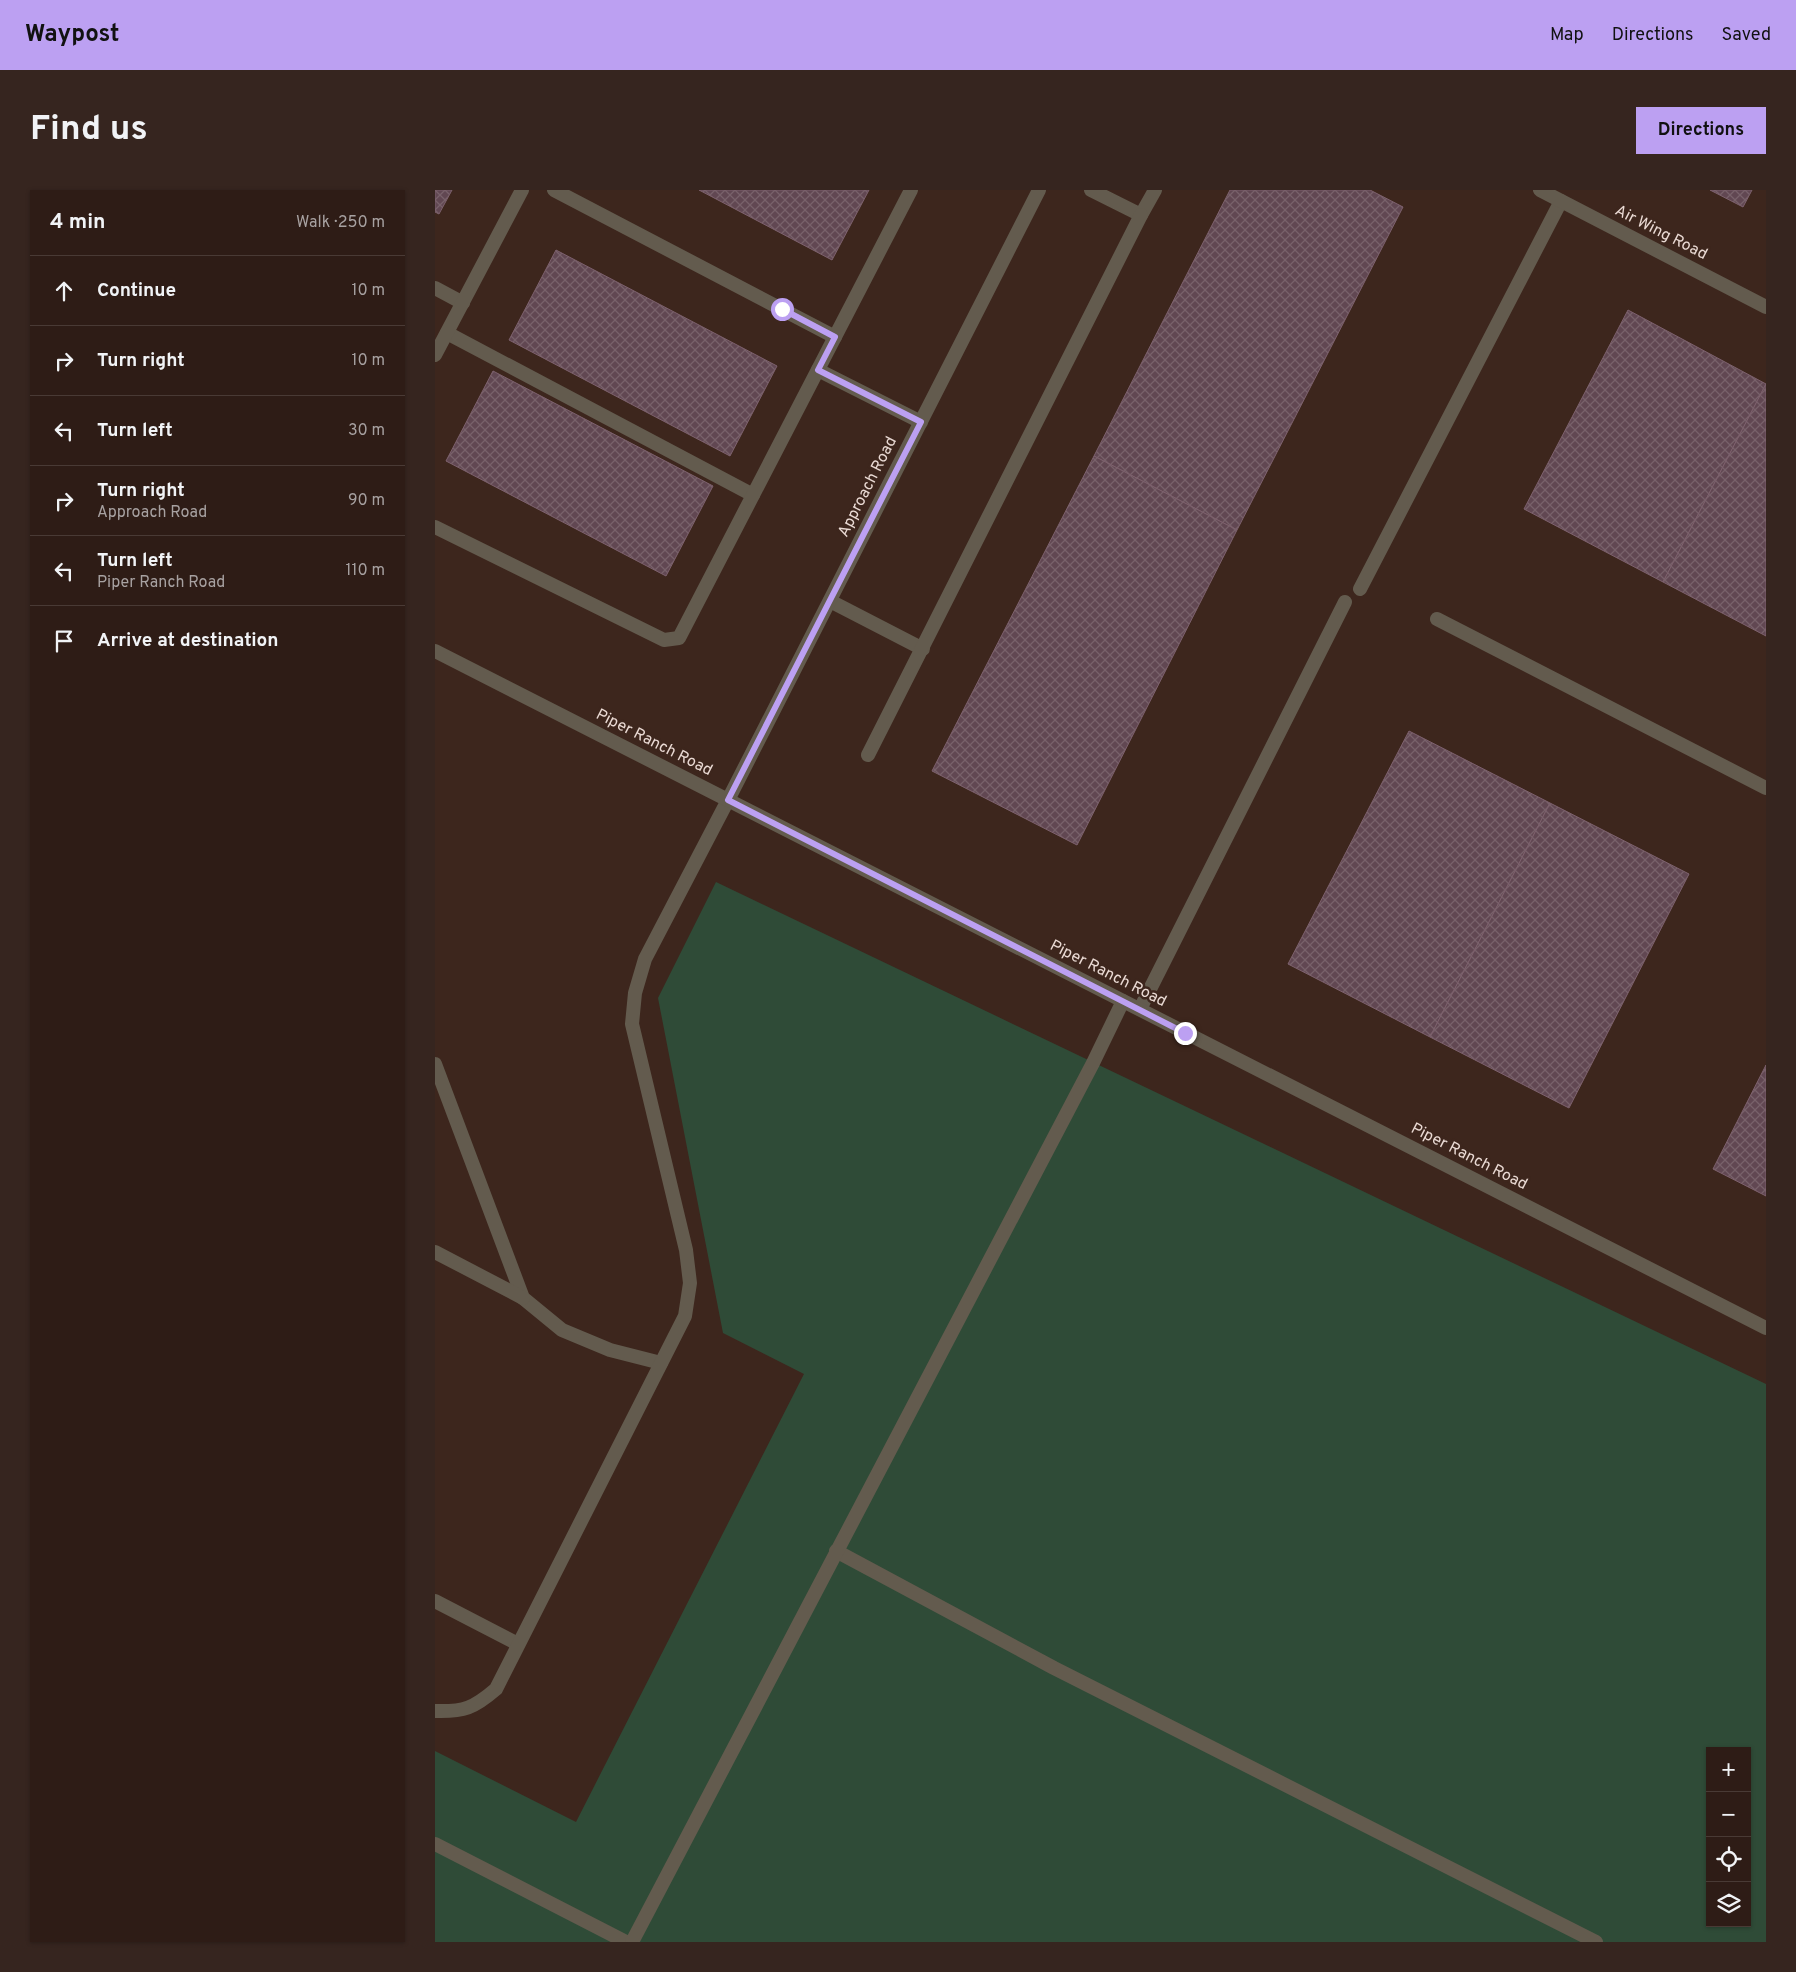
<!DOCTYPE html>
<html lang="en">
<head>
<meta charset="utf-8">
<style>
	body { margin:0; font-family:Overpass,sans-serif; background:#36251f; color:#f1f3f6 }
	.controls { position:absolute; right:15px; bottom:15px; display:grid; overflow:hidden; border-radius:0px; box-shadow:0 1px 4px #0004 }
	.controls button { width:45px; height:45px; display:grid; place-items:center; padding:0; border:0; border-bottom:1px solid #493a35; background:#2e1c16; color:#f1f3f6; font:25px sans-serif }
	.stop { position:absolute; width:15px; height:15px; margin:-11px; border:4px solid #bca0f2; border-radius:50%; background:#fff }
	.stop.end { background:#bca0f2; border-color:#fff; box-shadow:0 1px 5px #0008 }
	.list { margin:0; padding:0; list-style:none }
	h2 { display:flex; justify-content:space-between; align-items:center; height:65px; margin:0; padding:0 20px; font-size:21px }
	h2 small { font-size:16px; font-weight:400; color:#a7a1a1 }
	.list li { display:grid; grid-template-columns:32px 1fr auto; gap:15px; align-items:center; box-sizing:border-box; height:70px; padding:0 20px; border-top:1px solid #493a35 }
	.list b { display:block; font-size:19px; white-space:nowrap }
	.list p { margin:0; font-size:16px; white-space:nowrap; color:#a7a1a1 }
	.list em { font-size:16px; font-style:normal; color:#a7a1a1 }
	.icon { flex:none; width:28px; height:28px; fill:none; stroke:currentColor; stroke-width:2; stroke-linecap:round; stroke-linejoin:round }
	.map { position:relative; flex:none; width:1331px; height:1752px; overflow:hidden; border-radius:0px }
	header { display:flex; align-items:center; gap:30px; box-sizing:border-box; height:70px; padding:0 25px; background:#bca0f2; color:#111 }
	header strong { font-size:24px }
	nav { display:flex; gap:28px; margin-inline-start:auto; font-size:18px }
	.intro { display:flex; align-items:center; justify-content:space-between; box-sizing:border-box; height:120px; padding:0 30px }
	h1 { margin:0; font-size:35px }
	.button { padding:12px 22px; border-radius:0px; background:#bca0f2; color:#111; font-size:18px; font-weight:700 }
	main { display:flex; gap:30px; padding:0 30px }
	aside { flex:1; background:#2e1c16; border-radius:0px; box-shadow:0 1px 4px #0004 }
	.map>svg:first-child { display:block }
	.green { fill:#2f4b37; fill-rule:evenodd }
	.building { fill:url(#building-cross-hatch); stroke:#7d616d }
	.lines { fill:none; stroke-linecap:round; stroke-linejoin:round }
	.service { stroke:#635b4e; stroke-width:14 }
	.minor { stroke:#635b4e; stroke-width:14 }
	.tertiary { stroke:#635b4e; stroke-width:14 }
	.route { stroke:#bca0f2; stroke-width:6 }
	.labels { text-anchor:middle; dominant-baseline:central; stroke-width:5; stroke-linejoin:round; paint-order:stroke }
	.street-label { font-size:16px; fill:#eadad4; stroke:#3d261d }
</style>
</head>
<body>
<header>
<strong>Waypost</strong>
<nav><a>Map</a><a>Directions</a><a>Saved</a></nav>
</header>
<div class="intro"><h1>Find us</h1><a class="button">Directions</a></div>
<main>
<aside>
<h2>4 min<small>Walk · 250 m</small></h2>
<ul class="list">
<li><svg class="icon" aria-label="ahead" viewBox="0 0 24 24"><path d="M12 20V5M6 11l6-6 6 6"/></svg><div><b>Continue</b></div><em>10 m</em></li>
<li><svg class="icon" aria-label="right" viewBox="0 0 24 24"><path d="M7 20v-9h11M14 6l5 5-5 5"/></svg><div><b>Turn right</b></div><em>10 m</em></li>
<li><svg class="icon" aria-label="left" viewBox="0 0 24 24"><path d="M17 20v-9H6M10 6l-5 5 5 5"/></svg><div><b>Turn left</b></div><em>30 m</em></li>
<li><svg class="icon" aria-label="right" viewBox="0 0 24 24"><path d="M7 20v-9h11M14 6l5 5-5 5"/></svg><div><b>Turn right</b><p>Approach Road</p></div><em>90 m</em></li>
<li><svg class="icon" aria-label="left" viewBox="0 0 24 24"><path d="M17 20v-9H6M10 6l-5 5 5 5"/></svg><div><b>Turn left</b><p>Piper Ranch Road</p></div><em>110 m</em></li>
<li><svg class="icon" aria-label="arrive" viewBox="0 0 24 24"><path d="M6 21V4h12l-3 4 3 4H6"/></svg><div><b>Arrive at destination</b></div></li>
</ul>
</aside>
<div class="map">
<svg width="1331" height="1752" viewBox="0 0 1331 1752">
	<defs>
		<pattern id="building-cross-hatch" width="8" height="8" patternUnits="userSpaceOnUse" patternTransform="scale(1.25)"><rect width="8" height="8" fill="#614752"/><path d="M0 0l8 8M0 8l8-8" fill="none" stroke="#78616a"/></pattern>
	</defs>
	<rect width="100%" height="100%" fill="#3d261d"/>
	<path class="green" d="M281 692 1331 1194V1752H0V1561L141 1632 369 1184 288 1143 223 808ZM1275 1561H1312V1733H1275Z"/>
	<g class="building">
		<polygon points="0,0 17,0 4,24 0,22"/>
		<polygon points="264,0 434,0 397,70"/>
		<polygon points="795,0 935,0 968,17 802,340 659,266"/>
		<polygon points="1275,0 1317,0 1308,17"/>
		<polygon points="121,60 342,176 295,266 74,150"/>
		<polygon points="1193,120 1331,194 1228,392 1089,319"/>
		<polygon points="58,181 278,296 231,386 11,271"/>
		<polygon points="1331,194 1331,446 1228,392"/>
		<polygon points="659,266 802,340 642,655 497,581"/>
		<polygon points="974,541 1115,613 995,847 853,774"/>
		<polygon points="1115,613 1254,684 1134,918 995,847"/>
		<polygon points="1331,875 1331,1006 1278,979"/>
	</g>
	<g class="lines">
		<g class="service">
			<polyline points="119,0 400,147"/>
			<polyline points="656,0 706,25 720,0"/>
			<polyline points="0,98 28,113"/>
			<polyline points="12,143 318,305"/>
			<polyline points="0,165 87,0"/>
			<polyline points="383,180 486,232"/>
			<polyline points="0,337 229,450 244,448 476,0"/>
			<polyline points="925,399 1126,11"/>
			<polyline points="395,411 488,459"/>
			<polyline points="1002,429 1331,598"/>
			<polyline points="433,565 706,25"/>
			<polyline points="705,819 910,412"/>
			<polyline points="0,874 88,1108 127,1140 175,1160 226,1173"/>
			<polyline points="0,1062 88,1108"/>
			<polyline points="401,1361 619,1478 1161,1752"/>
			<polyline points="0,1411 83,1454"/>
			<path d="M0 1521C29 1522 39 1518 61 1499L250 1126 255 1093 251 1060 197 834 200 803 210 769 293 610"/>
			<polyline points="0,1654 191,1752"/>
			<polyline points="197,1752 658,873 688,811"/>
		</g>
		<g class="minor">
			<polyline points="1105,0 1331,117"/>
			<polyline points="293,610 604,0"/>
		</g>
		<polyline class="tertiary" points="0,461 1331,1138"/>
	</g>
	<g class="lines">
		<polyline class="route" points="347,119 400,147 383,180 486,232 293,610 750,843"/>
	</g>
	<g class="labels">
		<g class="street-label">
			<text transform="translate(1226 43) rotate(27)">Air Wing Road</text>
			<text transform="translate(433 297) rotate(-63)">Approach Road</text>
			<text transform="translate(219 553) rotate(27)">Piper Ranch Road</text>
			<text transform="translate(673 784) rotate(27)">Piper Ranch Road</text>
			<text transform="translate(1034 967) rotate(27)">Piper Ranch Road</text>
		</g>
	</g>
</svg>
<div class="controls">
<button>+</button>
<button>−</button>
<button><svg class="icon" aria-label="locate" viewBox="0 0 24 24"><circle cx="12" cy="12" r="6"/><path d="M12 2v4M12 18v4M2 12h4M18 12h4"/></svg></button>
<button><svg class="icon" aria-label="layers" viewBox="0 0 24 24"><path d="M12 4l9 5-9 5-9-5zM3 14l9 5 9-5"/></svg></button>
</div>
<div class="stop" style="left:347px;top:119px"></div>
<div class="stop end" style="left:750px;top:843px"></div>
</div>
</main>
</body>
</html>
